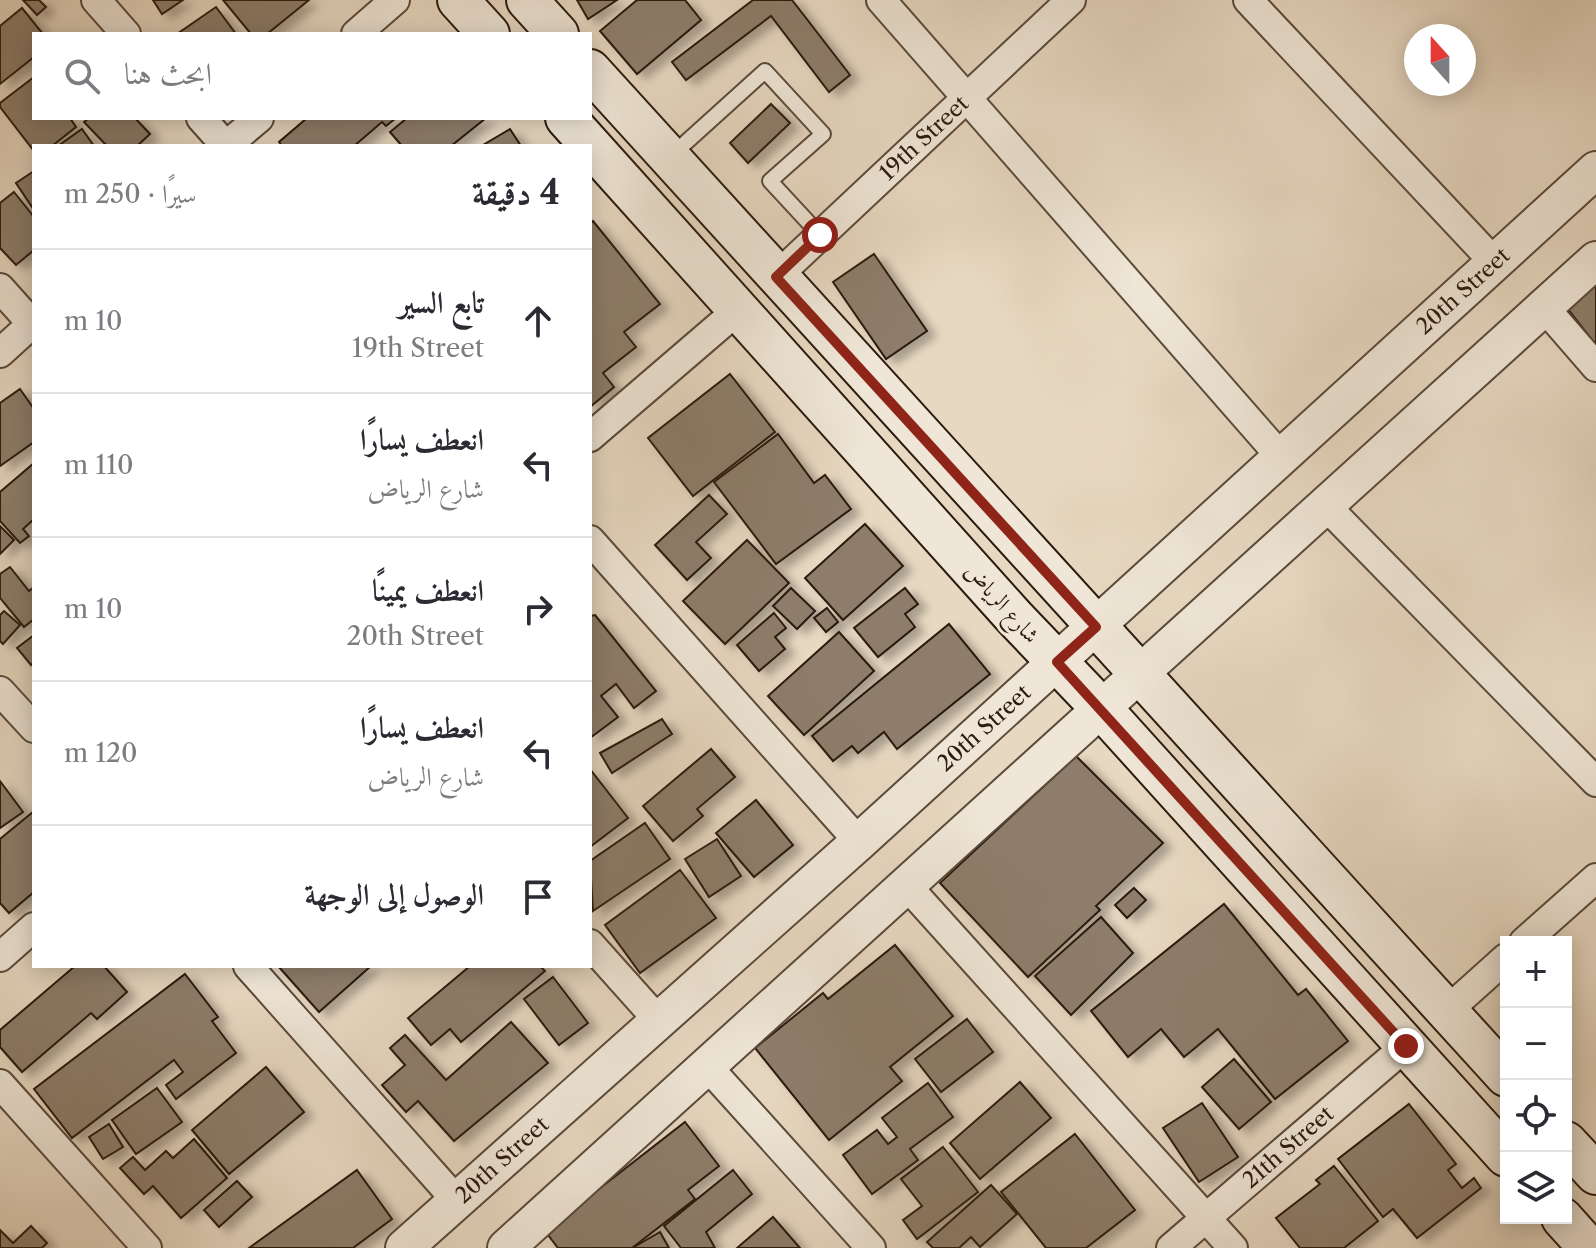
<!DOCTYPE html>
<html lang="ar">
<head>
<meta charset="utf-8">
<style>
	body { margin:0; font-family:"Libre Caslon Text",Amiri,serif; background:#f7f7f7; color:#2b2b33; direction:rtl }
	.controls { position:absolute; right:24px; bottom:24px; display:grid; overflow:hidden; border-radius:0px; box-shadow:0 4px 20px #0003 }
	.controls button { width:72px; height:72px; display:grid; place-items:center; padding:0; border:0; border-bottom:2px solid #e1e1e2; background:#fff; color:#2b2b33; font:40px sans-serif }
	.compass { position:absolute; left:1404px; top:24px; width:72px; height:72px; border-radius:50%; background:#fff; box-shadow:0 4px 20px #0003; rotate:339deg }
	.stop { position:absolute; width:24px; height:24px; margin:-18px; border:6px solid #8f2418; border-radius:50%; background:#fff }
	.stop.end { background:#8f2418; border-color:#fff; box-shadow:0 2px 8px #0008 }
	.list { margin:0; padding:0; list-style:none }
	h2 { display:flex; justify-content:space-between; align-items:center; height:104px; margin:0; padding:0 32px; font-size:34px }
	h2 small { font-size:26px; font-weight:400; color:#7c7c81 }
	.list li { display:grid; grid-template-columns:52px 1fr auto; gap:24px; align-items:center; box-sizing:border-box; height:144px; padding:0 32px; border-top:2px solid #e1e1e2 }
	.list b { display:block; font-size:30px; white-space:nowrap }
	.list p { margin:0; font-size:26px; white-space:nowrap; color:#7c7c81 }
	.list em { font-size:26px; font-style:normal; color:#7c7c81 }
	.icon { flex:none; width:44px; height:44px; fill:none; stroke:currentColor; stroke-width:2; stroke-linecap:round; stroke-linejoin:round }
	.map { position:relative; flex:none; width:1596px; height:1248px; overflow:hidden; direction:ltr }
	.search { position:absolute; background:#fff; box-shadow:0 4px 20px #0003; left:32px; top:32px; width:560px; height:88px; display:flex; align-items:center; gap:20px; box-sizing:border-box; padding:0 28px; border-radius:0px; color:#7c7c81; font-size:30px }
	.panel { position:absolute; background:#fff; box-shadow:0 4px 20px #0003; left:32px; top:144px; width:560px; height:824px; border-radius:0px; direction:rtl }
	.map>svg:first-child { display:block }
	.building { fill:#8d7d6b; stroke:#2b1a0e; stroke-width:2; filter:url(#shadow) }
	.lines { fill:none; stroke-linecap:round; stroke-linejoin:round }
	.service-casing { stroke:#5a4a3b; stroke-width:18 }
	.minor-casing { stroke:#5a4a3b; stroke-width:32 }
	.tertiary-casing { stroke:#5a4a3b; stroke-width:40 }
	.secondary-casing { stroke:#2b1a0e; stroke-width:44 }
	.service { stroke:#efe6d7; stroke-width:14 }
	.minor { stroke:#efe6d7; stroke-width:28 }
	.tertiary { stroke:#efe6d7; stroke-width:36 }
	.secondary { stroke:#efe6d7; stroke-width:40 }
	.route { stroke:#8f2418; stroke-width:10 }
	.labels { text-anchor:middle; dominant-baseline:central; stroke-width:6; stroke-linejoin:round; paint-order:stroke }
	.street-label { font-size:22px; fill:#2b1a0e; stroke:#efe6d7 }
</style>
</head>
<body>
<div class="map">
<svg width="1596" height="1248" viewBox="0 0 1596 1248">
	<defs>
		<filter id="shadow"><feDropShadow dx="9" dy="5" stdDeviation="4" flood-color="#0004"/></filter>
	</defs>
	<rect width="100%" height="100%" fill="#e7d8c1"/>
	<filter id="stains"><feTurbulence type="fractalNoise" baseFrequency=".0025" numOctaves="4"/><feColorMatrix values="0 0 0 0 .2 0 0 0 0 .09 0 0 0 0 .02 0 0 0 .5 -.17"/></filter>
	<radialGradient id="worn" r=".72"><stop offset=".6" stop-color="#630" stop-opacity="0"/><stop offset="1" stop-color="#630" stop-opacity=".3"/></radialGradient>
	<g class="building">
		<polygon points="23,0 39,0 46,7 37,15"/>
		<polygon points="153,0 183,0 162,14"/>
		<polygon points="223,0 309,0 267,34 251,34"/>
		<polygon points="577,0 617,0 588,19"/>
		<polygon points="637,0 685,0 701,20 637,74 600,31"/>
		<polygon points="753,0 792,0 850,75 829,92 771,16 686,80 672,62"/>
		<polygon points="216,7 236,34 177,34"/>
		<polygon points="22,8 43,34 34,34 34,57 0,84 0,26"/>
		<polygon points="34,77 34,118 70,118 76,127 52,146 34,146 34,151 0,107 0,103"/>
		<polygon points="771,104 790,123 748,163 730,143"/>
		<polygon points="89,118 135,118 150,134 137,146 107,146 84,122"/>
		<polygon points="307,118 396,118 386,126 382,122 354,146 282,146 279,142"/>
		<polygon points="407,118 486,118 451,146 402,146 390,132"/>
		<polygon points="82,129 94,146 58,146"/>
		<polygon points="510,129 521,146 483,146 483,145"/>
		<polygon points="34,171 34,210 16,183"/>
		<polygon points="14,192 34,217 34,250 16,265 0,248 0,203"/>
		<polygon points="593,221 660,304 624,332 636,347 603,373 614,387 590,407 590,224"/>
		<polygon points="874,254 927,331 886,359 833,282"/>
		<polygon points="1596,279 1596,345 1564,304"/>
		<polygon points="730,374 775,432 693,496 648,438"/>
		<polygon points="20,389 34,409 34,442 0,466 0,403"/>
		<polygon points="778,434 814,483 825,475 851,509 776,564 714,482"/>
		<polygon points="34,463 34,519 23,529 29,536 20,543 0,521 0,492"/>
		<polygon points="709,495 727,514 696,542 711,558 687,580 655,545"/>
		<polygon points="865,524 903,566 843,620 805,578"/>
		<polygon points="0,526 14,540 0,554"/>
		<polygon points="747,540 789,583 725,644 683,601"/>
		<polygon points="10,567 29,591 34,587 34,619 24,627 0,598 0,574"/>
		<polygon points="791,588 815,611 797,629 773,606"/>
		<polygon points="905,588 918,604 905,614 915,627 878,657 854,628"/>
		<polygon points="827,608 838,622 826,632 814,618"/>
		<polygon points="4,611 20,625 3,644 0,641 0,615"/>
		<polygon points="774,613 786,628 775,637 785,649 759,671 737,645"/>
		<polygon points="595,615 656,691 634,708 616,684 601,696 618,717 590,738 590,616"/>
		<polygon points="949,624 990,674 897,749 884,732 858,753 852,746 833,761 812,736"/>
		<polygon points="839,632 874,671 804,735 768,696"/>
		<polygon points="34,635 34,662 31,665 17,648"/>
		<polygon points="662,719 672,734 612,773 600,753"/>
		<polygon points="711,749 735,777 697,809 703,816 673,841 643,806"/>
		<polygon points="1076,756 1163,843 1096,906 1100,910 1028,977 940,883"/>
		<polygon points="590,769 628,818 590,847"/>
		<polygon points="0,781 23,812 0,828"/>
		<polygon points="756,800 793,845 754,877 716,833"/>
		<polygon points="34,811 34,892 9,913 0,903 0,839"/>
		<polygon points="645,823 670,859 593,911 590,861"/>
		<polygon points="717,839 741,876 709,897 685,859"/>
		<polygon points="680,870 716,918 640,973 605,925"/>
		<polygon points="1134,888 1146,900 1127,918 1115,905"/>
		<polygon points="1224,904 1298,995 1306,989 1348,1041 1275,1099 1218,1029 1184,1057 1161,1029 1128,1057 1091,1011"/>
		<polygon points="1101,917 1133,953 1071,1015 1035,976"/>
		<polygon points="895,945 953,1016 890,1067 902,1081 829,1140 755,1048 823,993 828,999"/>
		<polygon points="75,966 104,966 127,992 97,1019 91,1013 22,1072 0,1047 0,1030"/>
		<polygon points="278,966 371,966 319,1012"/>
		<polygon points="470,966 540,966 545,971 461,1042 450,1029 431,1045 408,1018"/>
		<polygon points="185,974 218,1017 212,1021 236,1053 176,1099 166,1085 183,1072 174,1060 72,1138 34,1089"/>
		<polygon points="553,977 588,1023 559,1045 524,999"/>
		<polygon points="967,1019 993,1052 941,1092 915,1059"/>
		<polygon points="511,1022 548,1063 454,1141 418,1101 406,1112 382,1085 405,1065 390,1048 405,1035 446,1080"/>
		<polygon points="1234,1059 1271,1102 1239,1129 1202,1087"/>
		<polygon points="266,1067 304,1112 229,1174 192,1130"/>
		<polygon points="1020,1082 1051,1118 980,1179 950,1143"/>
		<polygon points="928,1083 953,1117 910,1149 918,1160 872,1194 843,1155 877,1130 888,1144 897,1137 882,1118"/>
		<polygon points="157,1088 182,1122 136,1154 112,1120"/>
		<polygon points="1202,1103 1238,1157 1199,1182 1163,1128"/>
		<polygon points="1409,1104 1456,1164 1448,1170 1462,1188 1474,1178 1481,1188 1417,1238 1393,1209 1383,1217 1338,1159"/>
		<polygon points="685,1122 719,1166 688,1190 695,1199 632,1248 558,1248 545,1231"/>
		<polygon points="109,1124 123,1147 103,1159 89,1137"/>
		<polygon points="1075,1134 1135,1210 1086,1248 1046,1248 1001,1192"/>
		<polygon points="194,1139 227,1178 181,1218 153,1186 144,1194 120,1168 133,1157 145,1170 166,1151 173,1158"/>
		<polygon points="943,1147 978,1192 917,1239 903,1220 922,1206 901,1179"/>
		<polygon points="1334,1166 1378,1221 1344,1248 1300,1248 1276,1218 1320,1184 1316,1180"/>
		<polygon points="357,1170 392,1219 353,1248 249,1248"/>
		<polygon points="733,1170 752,1194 706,1232 715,1248 681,1248 664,1226"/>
		<polygon points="237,1181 252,1197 219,1227 204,1210"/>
		<polygon points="991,1185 1017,1214 980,1247 971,1237 959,1248 933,1248 927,1242"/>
		<polygon points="773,1217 800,1248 737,1248"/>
		<polygon points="31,1226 47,1243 42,1248 0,1248 0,1230 13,1243"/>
		<polygon points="660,1232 669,1248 634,1248 634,1247"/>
	</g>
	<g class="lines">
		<g class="service-casing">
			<polyline id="service" points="672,155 765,71 823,134 770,181 820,235"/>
		</g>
		<g class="minor-casing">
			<g id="minor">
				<polyline points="96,0 126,34"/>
				<polyline points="881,0 1281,457"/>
				<polyline points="1248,0 1495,263"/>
				<polyline points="356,34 395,0"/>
				<polyline points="201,118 226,146 259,118"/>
				<polyline points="776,277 1071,0"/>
				<polyline points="0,288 34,326"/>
				<polyline points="1544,307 1596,367"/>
				<polyline points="0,353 34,322"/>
				<polyline points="590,437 739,309"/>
				<polyline points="1325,505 1596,782"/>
				<polyline points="590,540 859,842"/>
				<polyline points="0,691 34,728"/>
				<polyline points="908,887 1233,1248"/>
				<polyline points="1524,942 1596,878"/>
				<polyline points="590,944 657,1019"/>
				<polyline points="0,957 34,927"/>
				<polyline points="248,966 456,1200"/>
				<polyline points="1447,1011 1506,958"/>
				<polyline points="708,1067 871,1248"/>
				<polyline points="0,1084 147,1248"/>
				<polyline points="1171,1248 1406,1046"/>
			</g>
		</g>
		<g class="tertiary-casing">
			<g id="tertiary">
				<polyline points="404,1248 859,842 1596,170"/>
				<polyline points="506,1248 1596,260"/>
			</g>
		</g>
		<g class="secondary-casing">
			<g id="secondary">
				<polyline points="458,0 489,34"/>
				<polyline points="527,0 558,34"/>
				<polyline points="590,70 1506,1076"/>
				<polyline points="566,118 1015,618 1101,708 1506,1156"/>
				<polyline points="1566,1142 1596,1174"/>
				<polyline points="1562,1218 1589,1248"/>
			</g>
		</g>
		<use href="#service" class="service"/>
		<use href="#minor" class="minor"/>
		<use href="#tertiary" class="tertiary"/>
		<use href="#secondary" class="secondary"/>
	</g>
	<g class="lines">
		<polyline class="route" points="820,235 776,277 1096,627 1057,662 1406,1046"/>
	</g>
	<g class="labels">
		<g class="street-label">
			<text transform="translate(924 138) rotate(-43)">19th Street</text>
			<text transform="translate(1463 291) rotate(-42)">20th Street</text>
			<text transform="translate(1002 603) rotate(48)">شارع الرياض</text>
			<text transform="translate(984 728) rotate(-42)">20th Street</text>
			<text transform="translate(1288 1147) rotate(-41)">21th Street</text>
			<text transform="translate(502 1160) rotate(-42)">20th Street</text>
		</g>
	</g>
	<rect width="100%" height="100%" filter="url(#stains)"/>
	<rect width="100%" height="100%" fill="url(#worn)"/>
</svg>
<div class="controls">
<button>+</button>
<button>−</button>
<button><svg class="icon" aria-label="locate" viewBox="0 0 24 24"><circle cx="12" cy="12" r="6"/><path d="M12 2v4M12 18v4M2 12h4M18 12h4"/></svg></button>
<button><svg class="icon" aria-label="layers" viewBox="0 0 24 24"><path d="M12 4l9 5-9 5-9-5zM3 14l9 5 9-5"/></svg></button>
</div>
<svg class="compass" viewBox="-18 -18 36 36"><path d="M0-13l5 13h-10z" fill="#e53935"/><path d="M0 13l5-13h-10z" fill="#7c7c81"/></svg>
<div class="stop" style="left:820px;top:235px"></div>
<div class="stop end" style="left:1406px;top:1046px"></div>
<div class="search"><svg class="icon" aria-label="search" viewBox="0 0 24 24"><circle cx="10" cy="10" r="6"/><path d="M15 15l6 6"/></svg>ابحث هنا</div>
<section class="panel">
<h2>4 دقيقة<small>سيرًا · 250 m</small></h2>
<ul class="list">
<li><svg class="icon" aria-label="ahead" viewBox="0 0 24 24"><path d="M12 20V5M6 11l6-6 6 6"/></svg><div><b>تابع السير</b><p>19th Street</p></div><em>10 m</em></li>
<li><svg class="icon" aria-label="left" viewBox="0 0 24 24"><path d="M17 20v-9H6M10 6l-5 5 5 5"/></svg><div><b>انعطف يسارًا</b><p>شارع الرياض</p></div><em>110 m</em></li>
<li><svg class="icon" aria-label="right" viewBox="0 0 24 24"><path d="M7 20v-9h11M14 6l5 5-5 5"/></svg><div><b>انعطف يمينًا</b><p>20th Street</p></div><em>10 m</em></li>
<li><svg class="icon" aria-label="left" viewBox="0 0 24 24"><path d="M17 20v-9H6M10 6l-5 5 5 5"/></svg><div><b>انعطف يسارًا</b><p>شارع الرياض</p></div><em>120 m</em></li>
<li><svg class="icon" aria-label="arrive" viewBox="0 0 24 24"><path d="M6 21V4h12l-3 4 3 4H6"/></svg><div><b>الوصول إلى الوجهة</b></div></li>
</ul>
</section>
</div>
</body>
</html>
